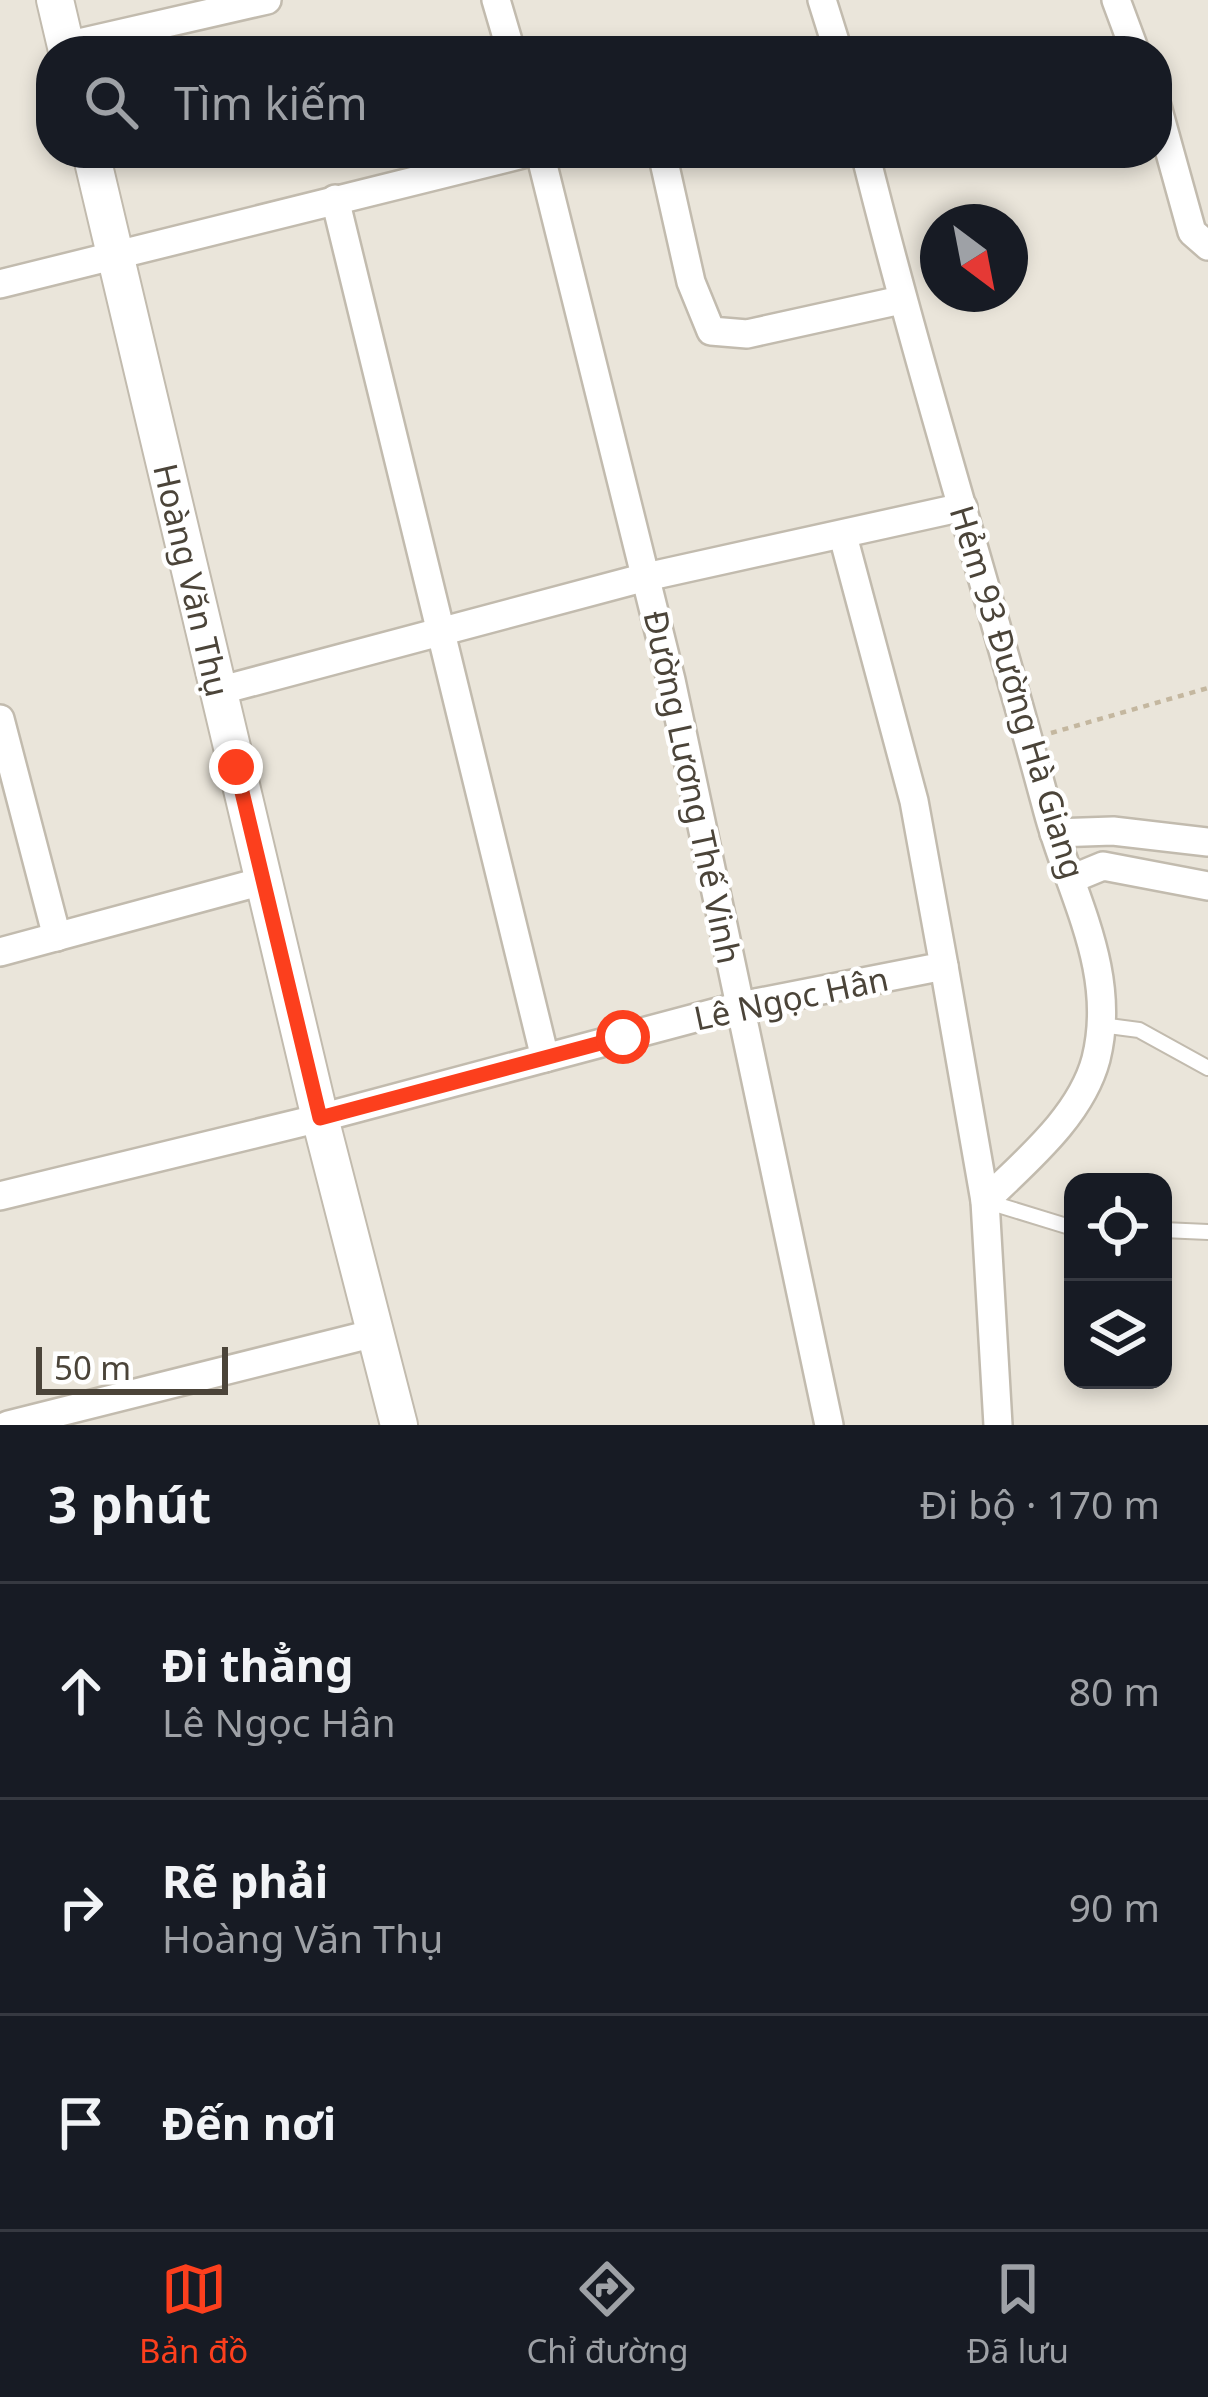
<!DOCTYPE html>
<html lang="vi">
<head>
<meta charset="utf-8">
<style>
	body { margin:0; font-family:"Noto Sans",sans-serif; background:#242831; color:#f1f3f6 }
	.controls { position:absolute; right:36px; bottom:36px; display:grid; overflow:hidden; border-radius:24px; box-shadow:0 6px 18px #0003 }
	.controls button { width:108px; height:108px; display:grid; place-items:center; padding:0; border:0; border-bottom:3px solid #363941; background:#171b24; color:#f1f3f6; font:60px sans-serif }
	.compass { position:absolute; left:920px; top:204px; width:108px; height:108px; border-radius:50%; background:#171b24; box-shadow:0 6px 18px #0003; rotate:148deg }
	.scale { position:absolute; left:36px; bottom:30px; width:192px; box-sizing:border-box; padding-left:12px; border:6px solid #4b4439; border-top:0; font-size:33px; line-height:42px; white-space:nowrap; color:#4b4439; -webkit-text-stroke:9px #fff; paint-order:stroke }
	.stop { position:absolute; width:36px; height:36px; margin:-27px; border:9px solid #fc3f1d; border-radius:50%; background:#fff }
	.stop.end { background:#fc3f1d; border-color:#fff; box-shadow:0 3px 12px #0008 }
	.list { margin:0; padding:0; list-style:none }
	h2 { display:flex; justify-content:space-between; align-items:center; height:156px; margin:0; padding:0 48px; font-size:51px }
	h2 small { font-size:39px; font-weight:400; color:#9ea1a6 }
	.list li { display:grid; grid-template-columns:78px 1fr auto; gap:36px; align-items:center; box-sizing:border-box; height:216px; padding:0 48px; border-top:3px solid #363941 }
	.list b { display:block; font-size:45px; white-space:nowrap }
	.list p { margin:0; font-size:39px; white-space:nowrap; color:#9ea1a6 }
	.list em { font-size:39px; font-style:normal; color:#9ea1a6 }
	.icon { flex:none; width:66px; height:66px; fill:none; stroke:currentColor; stroke-width:2; stroke-linecap:round; stroke-linejoin:round }
	.map { position:relative; flex:none; width:1208px; height:1425px; overflow:hidden }
	.search { position:absolute; background:#171b24; box-shadow:0 6px 18px #0003; left:36px; right:36px; top:36px; height:132px; display:flex; align-items:center; gap:30px; box-sizing:border-box; padding:0 42px; border-radius:48px; color:#9ea1a6; font-size:45px }
	.sheet { height:804px; background:#171b24 }
	nav { display:flex; justify-content:space-around; align-items:center; box-sizing:border-box; height:168px; border-top:3px solid #363941; background:#171b24; font-size:33px; color:#9ea1a6 }
	nav a { display:grid; justify-items:center; gap:6px }
	nav .on { color:#fc3f1d }
	.map>svg:first-child { display:block }
	.residential { fill:#eae5da; fill-rule:evenodd }
	.lines { fill:none; stroke-linecap:round; stroke-linejoin:round }
	.service-casing { stroke:#c2bbae; stroke-width:18 }
	.minor-casing { stroke:#c2bbae; stroke-width:32 }
	.tertiary-casing { stroke:#c2bbae; stroke-width:40 }
	.path { stroke:#c4b79f; stroke-width:4.5; stroke-dasharray:6 6; stroke-linecap:butt }
	.service { stroke:#fff; stroke-width:14 }
	.minor { stroke:#fff; stroke-width:27 }
	.tertiary { stroke:#fff; stroke-width:36 }
	.route { stroke:#fc3f1d; stroke-width:15 }
	.labels { text-anchor:middle; dominant-baseline:central; stroke-width:9; stroke-linejoin:round; paint-order:stroke }
	.street-label { font-size:33px; fill:#4b4439; stroke:#fff }
</style>
</head>
<body>
<div class="map">
<svg width="1208" height="1425" viewBox="0 0 1208 1425">
	<rect width="100%" height="100%" fill="#f6f3ec"/>
	<path class="residential" d="M0 0H1208V1425H0ZM51 51H1157V153H51ZM938 222H1010V294H938ZM1073 1182H1163V1380H1073Z"/>
	<g class="lines">
		<g class="service-casing">
			<g id="service">
				<polyline points="1101,1025 1139,1030 1208,1068"/>
				<polyline points="985,1201 1073,1228"/>
				<polyline points="1163,1230 1208,1232"/>
			</g>
		</g>
		<g class="minor-casing">
			<g id="minor">
				<polyline points="496,0 511,51"/>
				<polyline points="822,0 838,51"/>
				<polyline points="1116,0 1135,51"/>
				<polyline points="66,46 267,0"/>
				<polyline points="1157,106 1192,232 1208,246"/>
				<polyline points="540,153 671,680 829,1425"/>
				<polyline points="662,153 691,282 711,331 747,334 901,300"/>
				<path d="M865 153C920 374 989 592 1048 812 1070 894 1118 970 1096 1059 1081 1116 1026 1161 985 1201"/>
				<polyline points="335,199 545,1058"/>
				<polyline points="0,284 527,153"/>
				<polyline points="218,691 646,577 963,507"/>
				<polyline points="0,719 57,937"/>
				<polyline points="1054,833 1113,831 1208,842"/>
				<polyline points="1074,878 1103,866 1208,886"/>
				<polyline points="0,952 263,881"/>
				<polyline points="944,966 985,1201 998,1425"/>
				<polyline points="0,1196 320,1118 740,1006 944,966 914,801 843,536"/>
				<polyline points="8,1425 375,1333"/>
			</g>
		</g>
		<g class="tertiary-casing">
			<g id="tertiary">
				<polyline points="55,0 67,51"/>
				<polyline points="91,153 320,1118 399,1425"/>
			</g>
		</g>
		<polyline class="path" points="1051,733 1208,688"/>
		<use href="#service" class="service"/>
		<use href="#minor" class="minor"/>
		<use href="#tertiary" class="tertiary"/>
	</g>
	<g class="lines">
		<polyline class="route" points="236,767 320,1118 623,1037"/>
	</g>
	<g class="labels">
		<g class="street-label">
			<text transform="translate(192 580) rotate(77)">Hoàng Văn Thụ</text>
			<text transform="translate(1018 692) rotate(73)">Hẻm 93 Đường Hà Giang</text>
			<text transform="translate(693 787) rotate(78)">Đường Lương Thế Vinh</text>
			<text transform="translate(791 998) rotate(-12)">Lê Ngọc Hân</text>
		</g>
	</g>
</svg>
<div class="controls">
<button><svg class="icon" aria-label="locate" viewBox="0 0 24 24"><circle cx="12" cy="12" r="6"/><path d="M12 2v4M12 18v4M2 12h4M18 12h4"/></svg></button>
<button><svg class="icon" aria-label="layers" viewBox="0 0 24 24"><path d="M12 4l9 5-9 5-9-5zM3 14l9 5 9-5"/></svg></button>
</div>
<svg class="compass" viewBox="-18 -18 36 36"><path d="M0-13l5 13h-10z" fill="#e53935"/><path d="M0 13l5-13h-10z" fill="#9ea1a6"/></svg>
<div class="scale">50 m</div>
<div class="stop" style="left:623px;top:1037px"></div>
<div class="stop end" style="left:236px;top:767px"></div>
<div class="search"><svg class="icon" aria-label="search" viewBox="0 0 24 24"><circle cx="10" cy="10" r="6"/><path d="M15 15l6 6"/></svg>Tìm kiếm</div>
</div>
<section class="sheet">
<h2>3 phút<small>Đi bộ · 170 m</small></h2>
<ul class="list">
<li><svg class="icon" aria-label="ahead" viewBox="0 0 24 24"><path d="M12 20V5M6 11l6-6 6 6"/></svg><div><b>Đi thẳng</b><p>Lê Ngọc Hân</p></div><em>80 m</em></li>
<li><svg class="icon" aria-label="right" viewBox="0 0 24 24"><path d="M7 20v-9h11M14 6l5 5-5 5"/></svg><div><b>Rẽ phải</b><p>Hoàng Văn Thụ</p></div><em>90 m</em></li>
<li><svg class="icon" aria-label="arrive" viewBox="0 0 24 24"><path d="M6 21V4h12l-3 4 3 4H6"/></svg><div><b>Đến nơi</b></div></li>
</ul>
</section>
<nav>
<a class="on"><svg class="icon" aria-label="map" viewBox="0 0 24 24"><path d="M3 6l6-2 6 2 6-2v14l-6 2-6-2-6 2zM9 4v14M15 6v14"/></svg>Bản đồ</a>
<a><svg class="icon" aria-label="directions" viewBox="0 0 24 24"><path d="M12 3l9 9-9 9-9-9zM9 14v-3h6M13 9l2 2-2 2"/></svg>Chỉ đường</a>
<a><svg class="icon" aria-label="saved" viewBox="0 0 24 24"><path d="M7 4h10v16l-5-4-5 4z"/></svg>Đã lưu</a>
</nav>
</body>
</html>
